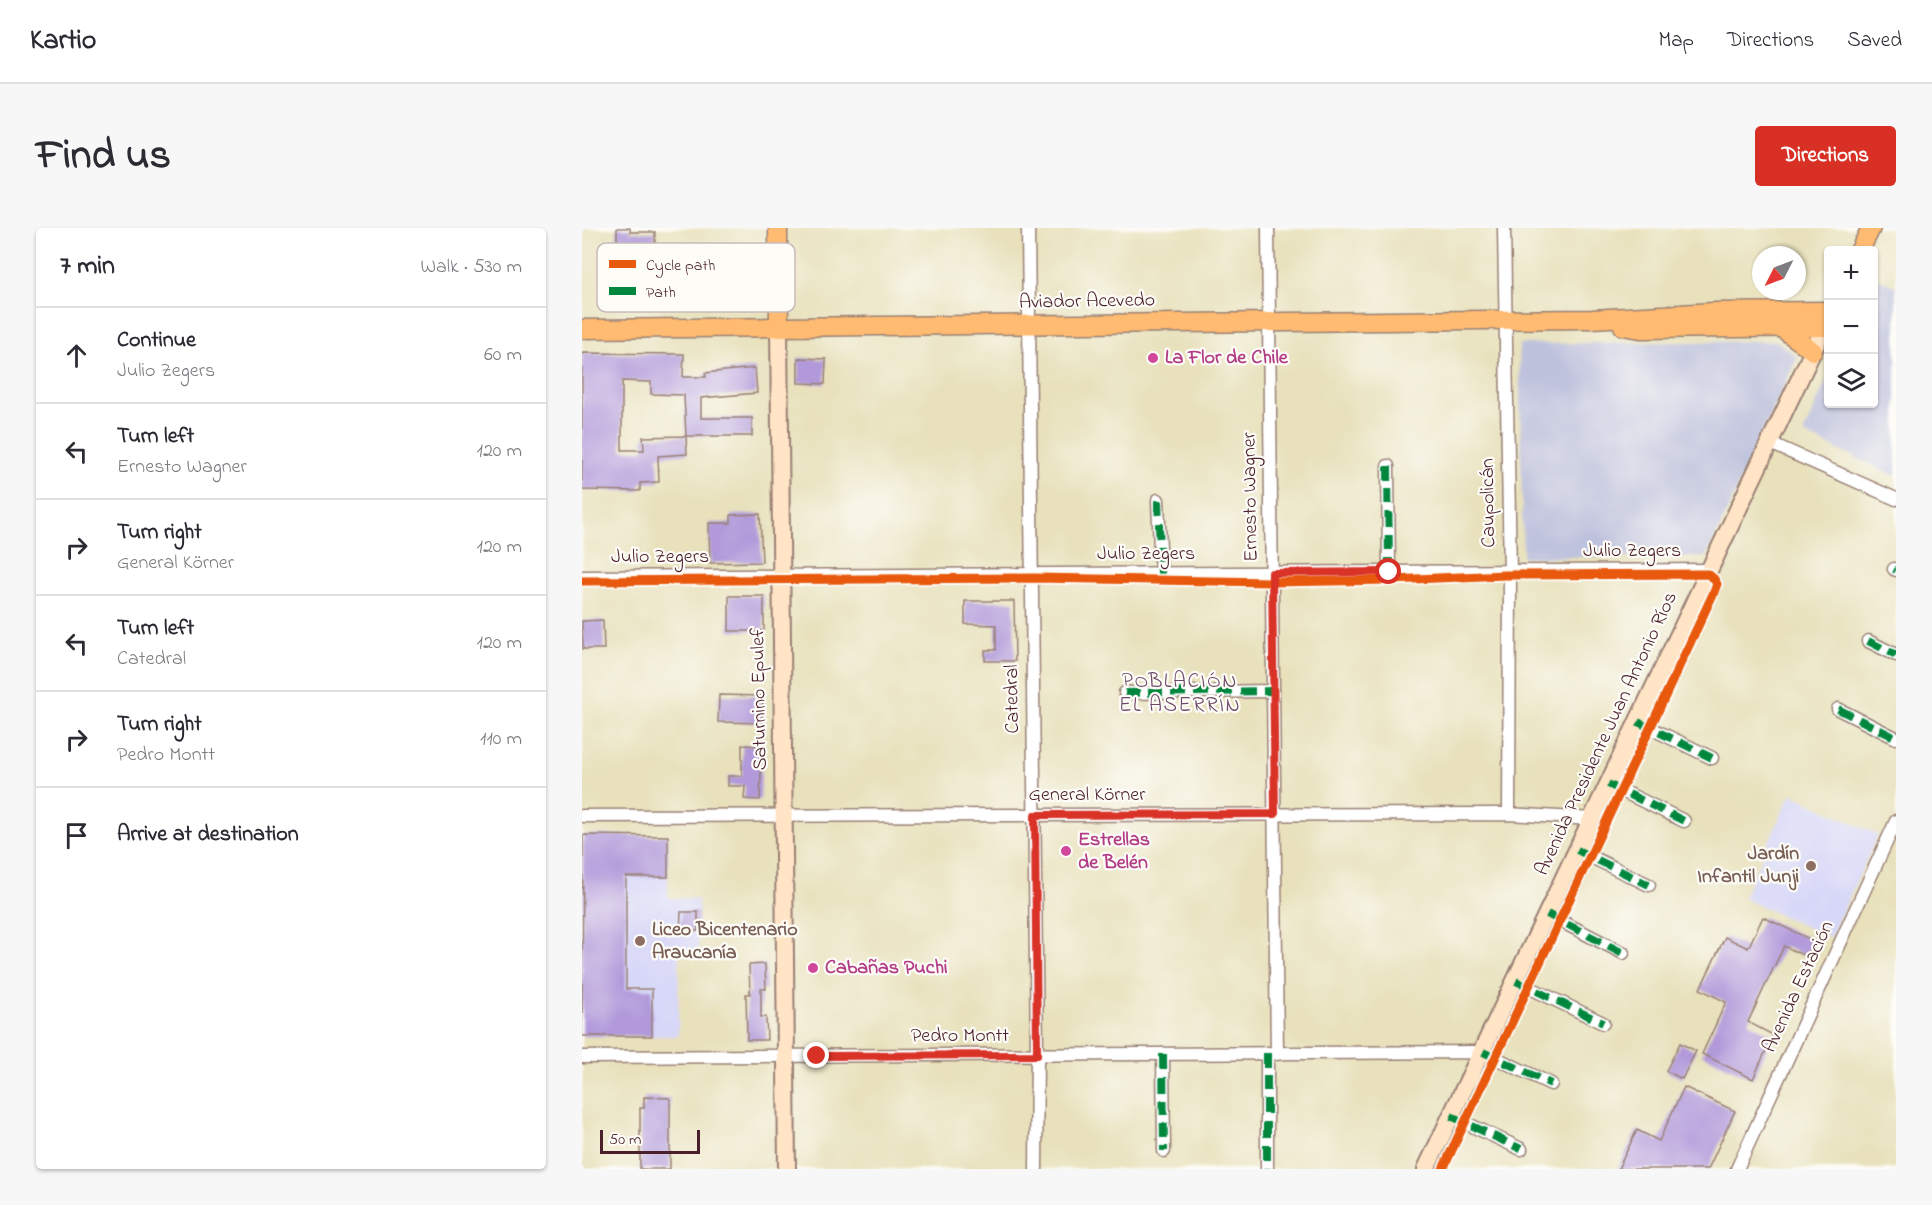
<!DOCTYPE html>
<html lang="en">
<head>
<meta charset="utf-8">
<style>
	body { margin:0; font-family:"Indie Flower",sans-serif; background:#f7f7f7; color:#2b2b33 }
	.controls { position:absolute; right:18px; top:18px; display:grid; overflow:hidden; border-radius:6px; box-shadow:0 2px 4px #0004 }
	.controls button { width:54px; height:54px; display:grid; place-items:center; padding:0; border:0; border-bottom:2px solid #e1e1e2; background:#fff; color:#2b2b33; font:30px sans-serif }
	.compass { position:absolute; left:1170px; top:18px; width:54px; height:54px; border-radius:50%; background:#fff; box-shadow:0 2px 4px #0004; rotate:228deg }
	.scale { position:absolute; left:18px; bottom:15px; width:100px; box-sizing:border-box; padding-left:6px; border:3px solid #4a1f2b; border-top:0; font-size:16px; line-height:21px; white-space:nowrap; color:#4a1f2b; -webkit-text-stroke:4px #fdfcf7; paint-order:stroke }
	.stop { position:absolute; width:18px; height:18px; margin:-14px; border:4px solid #d93025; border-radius:50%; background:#fff }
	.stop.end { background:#d93025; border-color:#fff; box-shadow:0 2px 6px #0008 }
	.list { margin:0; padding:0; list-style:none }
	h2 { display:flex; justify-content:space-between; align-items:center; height:78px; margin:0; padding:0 24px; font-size:26px }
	h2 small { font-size:20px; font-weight:400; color:#7c7c81 }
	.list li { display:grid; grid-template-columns:39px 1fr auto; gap:18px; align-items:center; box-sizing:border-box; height:96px; padding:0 24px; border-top:2px solid #e1e1e2 }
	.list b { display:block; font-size:22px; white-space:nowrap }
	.list p { margin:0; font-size:20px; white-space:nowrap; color:#7c7c81 }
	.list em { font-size:20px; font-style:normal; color:#7c7c81 }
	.icon { flex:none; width:33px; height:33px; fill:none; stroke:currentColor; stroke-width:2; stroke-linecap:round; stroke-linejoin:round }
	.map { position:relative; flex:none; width:1314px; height:941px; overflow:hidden; border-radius:6px }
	header { display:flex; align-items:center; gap:36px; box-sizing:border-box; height:84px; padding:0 30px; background:#fff; border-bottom:2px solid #e1e1e2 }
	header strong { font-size:28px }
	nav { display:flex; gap:33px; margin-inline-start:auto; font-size:21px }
	.intro { display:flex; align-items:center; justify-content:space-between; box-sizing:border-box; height:144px; padding:0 36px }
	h1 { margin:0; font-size:42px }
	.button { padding:15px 27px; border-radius:6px; background:#d93025; color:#fff; font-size:21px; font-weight:700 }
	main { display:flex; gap:36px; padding:0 36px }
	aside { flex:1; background:#fff; border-radius:6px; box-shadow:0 2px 4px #0004 }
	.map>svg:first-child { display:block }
	.built { fill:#d7d7f8 }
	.industrial { fill:#bfc2dd }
	.building { fill:#b199da; fill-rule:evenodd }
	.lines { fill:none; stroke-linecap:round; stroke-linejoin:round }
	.minor-casing { stroke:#998074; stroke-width:15 }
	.secondary-casing { stroke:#998074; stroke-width:20 }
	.primary-casing { stroke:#998074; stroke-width:21 }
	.minor { stroke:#fff; stroke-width:12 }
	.secondary { stroke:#ffe4c6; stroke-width:16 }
	.primary { stroke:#ffbb71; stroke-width:18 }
	.quiet { stroke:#00873e; stroke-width:8; stroke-dasharray:15 8; stroke-linecap:butt }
	.cycleway-casing { stroke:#fdfcf7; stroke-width:13 }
	.cycleway { stroke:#e8590c; stroke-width:9 }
	.route { stroke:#d93025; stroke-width:8 }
	.hotel-dot { fill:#d1479c; stroke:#fdfcf7; stroke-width:2 }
	.education-dot { fill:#8d6e63; stroke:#fdfcf7; stroke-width:2 }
	.labels { text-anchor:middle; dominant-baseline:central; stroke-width:4.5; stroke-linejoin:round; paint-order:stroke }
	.street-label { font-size:20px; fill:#4a1f2b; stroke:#fdfcf7 }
	.hotel-label { font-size:20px; font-weight:bold; fill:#b23c85; stroke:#fdfcf7; text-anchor:start }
	.education-label { font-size:20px; font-weight:bold; fill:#785e54; stroke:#fdfcf7; text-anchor:end }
	.neighbourhood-label { font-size:21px; letter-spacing:1.5px; fill:#6e4a68; stroke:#fdfcf7 }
	.key { fill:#fdfcf7; stroke:#c7baba; stroke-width:1.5 }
	.key-label { font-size:16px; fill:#4a1f2b }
</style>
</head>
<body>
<header>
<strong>Kartio</strong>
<nav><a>Map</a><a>Directions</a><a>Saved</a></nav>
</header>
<div class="intro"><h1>Find us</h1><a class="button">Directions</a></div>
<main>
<aside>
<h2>7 min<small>Walk · 530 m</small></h2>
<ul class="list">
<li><svg class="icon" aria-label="ahead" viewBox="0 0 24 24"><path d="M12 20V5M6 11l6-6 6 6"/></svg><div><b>Continue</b><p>Julio Zegers</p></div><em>60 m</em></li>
<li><svg class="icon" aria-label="left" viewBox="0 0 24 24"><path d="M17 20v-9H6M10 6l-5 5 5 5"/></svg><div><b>Turn left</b><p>Ernesto Wagner</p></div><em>120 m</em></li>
<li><svg class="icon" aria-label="right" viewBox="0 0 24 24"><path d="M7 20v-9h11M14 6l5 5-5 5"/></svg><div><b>Turn right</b><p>General Körner</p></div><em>120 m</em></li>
<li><svg class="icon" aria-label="left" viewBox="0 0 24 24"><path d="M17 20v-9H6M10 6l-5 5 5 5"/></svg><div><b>Turn left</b><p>Catedral</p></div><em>120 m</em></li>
<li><svg class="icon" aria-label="right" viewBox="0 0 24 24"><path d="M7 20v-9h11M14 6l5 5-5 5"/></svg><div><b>Turn right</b><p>Pedro Montt</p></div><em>110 m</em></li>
<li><svg class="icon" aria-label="arrive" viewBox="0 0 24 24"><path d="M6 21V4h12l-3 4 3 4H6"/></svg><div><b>Arrive at destination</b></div></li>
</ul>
</aside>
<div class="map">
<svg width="1314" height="941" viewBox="0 0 1314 941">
	<rect width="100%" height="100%" fill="#fdfcf7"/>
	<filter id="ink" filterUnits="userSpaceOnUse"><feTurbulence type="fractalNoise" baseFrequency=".0167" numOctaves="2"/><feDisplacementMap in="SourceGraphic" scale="12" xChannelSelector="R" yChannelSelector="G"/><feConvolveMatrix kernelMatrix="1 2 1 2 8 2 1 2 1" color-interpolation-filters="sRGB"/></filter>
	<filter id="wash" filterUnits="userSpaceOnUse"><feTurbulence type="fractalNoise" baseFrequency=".008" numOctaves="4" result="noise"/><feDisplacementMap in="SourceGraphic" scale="24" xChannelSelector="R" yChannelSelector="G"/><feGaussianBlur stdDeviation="1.35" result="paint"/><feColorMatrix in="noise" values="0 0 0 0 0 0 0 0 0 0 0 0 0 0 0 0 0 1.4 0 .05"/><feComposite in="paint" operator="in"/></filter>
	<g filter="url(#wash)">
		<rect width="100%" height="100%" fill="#e8e1bc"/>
		<g class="built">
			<polygon points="1209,566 1296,607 1248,710 1161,670"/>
			<polygon points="1,607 86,608 86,670 116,671 116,723 97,723 96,808 0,808"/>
		</g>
		<g class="industrial">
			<polygon points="1292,49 1314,59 1314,248 1221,206 1246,149 1246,176 1292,176"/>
			<polygon points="1195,113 1215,129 1124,329 941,329 937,116"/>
		</g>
		<g id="blocks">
			<g class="building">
				<polygon points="35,0 48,0 48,4 73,4 73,25 90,25 90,63 73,63 73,73 35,73"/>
				<path d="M0 125 102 126 101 149H124L123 145 173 140 175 165 119 170V190H170V208H104L105 226 76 228 77 254 58 255V263L0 262ZM40 153 69 154V166L102 167 104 208 61 209 62 222H40Z"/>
				<polygon points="216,130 244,131 243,156 216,155"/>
				<polygon points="178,286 180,334 128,335 127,295 149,295 149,287"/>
				<rect x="147" y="368" width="35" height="35"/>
				<polygon points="383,373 432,373 433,433 403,433 403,422 414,422 414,397 383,396"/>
				<polygon points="21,392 22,421 1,421 0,393"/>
				<polygon points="137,467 181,468 180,495 136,494"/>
				<polygon points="160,517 180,518 178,572 162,571 163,558 146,558 146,548 160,548"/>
				<polygon points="1,607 86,608 86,649 44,649 44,761 70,761 70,808 0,808"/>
				<polygon points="99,684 116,684 116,703 98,703"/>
				<polygon points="1181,689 1232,713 1225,729 1202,718 1166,794 1191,807 1171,851 1120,826 1144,774 1118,761 1143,709 1166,720"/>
				<polygon points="183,736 184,761 179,761 179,789 184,789 185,812 165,812 164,766 168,766 167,737"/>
				<polygon points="1098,815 1114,823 1100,851 1084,843"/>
				<polygon points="1102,859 1153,883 1126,941 1036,941 1055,902 1077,913"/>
				<polygon points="62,869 88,870 88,941 58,941 58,880 62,880"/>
			</g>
		</g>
	</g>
	<g filter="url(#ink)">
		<use href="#blocks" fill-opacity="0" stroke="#998074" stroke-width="1.5"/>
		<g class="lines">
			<g class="minor-casing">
				<g id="minor">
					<polyline points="446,0 455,827 454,941"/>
					<polyline points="686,0 695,826"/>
					<polyline points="922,0 928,347 927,586"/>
					<polyline points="1188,215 1314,271"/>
					<polyline points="806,238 807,344"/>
					<polyline points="576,272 579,346"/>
					<polyline points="1312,341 1314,342"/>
					<polyline points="0,349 1129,342"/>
					<polyline points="1286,413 1314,427"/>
					<polyline points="543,465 691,463"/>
					<polyline points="1256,481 1314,510"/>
					<polyline points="1056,494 1130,530"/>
					<polyline points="1026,556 1102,593"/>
					<polyline points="0,588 927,586 1010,591"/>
					<polyline points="995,622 1067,657"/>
					<polyline points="965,686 1041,725"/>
					<polyline points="934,753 1021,795"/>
					<polyline points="685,825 685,941"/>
					<polyline points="581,826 582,923"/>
					<polyline points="0,829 901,824 969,856"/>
					<polyline points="869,888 939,921"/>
					<polyline points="1155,941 1314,593"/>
				</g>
			</g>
			<g class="secondary-casing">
				<g id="secondary">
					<polyline points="197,100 205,941"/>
					<polyline points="844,941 1246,91"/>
				</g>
			</g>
			<g class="primary-casing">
				<g id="primary">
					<polyline points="196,0 197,100"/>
					<polyline points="1278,22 1289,0"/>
					<polyline points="1041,98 1058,101 1243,99"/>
					<polyline points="1198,99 1231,123"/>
					<polyline points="0,101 1010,91 1132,84 1246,83"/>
				</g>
			</g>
			<use href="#minor" class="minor"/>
			<use href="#secondary" class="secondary"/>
			<use href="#primary" class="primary"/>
			<g class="quiet">
				<polyline points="806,238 807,344"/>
				<polyline points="576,272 579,346"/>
				<polyline points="1312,341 1314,342"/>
				<polyline points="1286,413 1314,427"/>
				<polyline points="543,465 691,463"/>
				<polyline points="1256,481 1314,510"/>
				<polyline points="1056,494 1130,530"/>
				<polyline points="1026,556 1102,593"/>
				<polyline points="995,622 1067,657"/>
				<polyline points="965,686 1041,725"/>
				<polyline points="934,753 1021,795"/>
				<polyline points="901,824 969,856"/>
				<polyline points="685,825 685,941"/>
				<polyline points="581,826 582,923"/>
				<polyline points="869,888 939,921"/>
			</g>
			<g class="cycleway-casing">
				<polyline id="cycleway" points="0,353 453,350 690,354 810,352 924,347 1126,346 1132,351 1135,356 1132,364 861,941"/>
			</g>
			<use href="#cycleway" class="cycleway"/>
		</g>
	</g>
	<g class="lines" filter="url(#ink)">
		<polyline class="route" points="235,828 455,827 453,587 693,586 690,345 807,344"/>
	</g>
	<g class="hotel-dot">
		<circle cx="571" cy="130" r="6"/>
		<circle cx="484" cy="623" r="6"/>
		<circle cx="231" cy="740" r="6"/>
	</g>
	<g class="education-dot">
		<circle cx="1229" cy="638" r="6"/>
		<circle cx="58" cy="713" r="6"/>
	</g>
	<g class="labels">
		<g class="street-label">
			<text transform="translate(505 74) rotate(-1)">Aviador Acevedo</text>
			<text transform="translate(669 269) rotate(-91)">Ernesto Wagner</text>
			<text transform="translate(907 275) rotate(-91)">Caupolicán</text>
			<text x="1050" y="323">Julio Zegers</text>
			<text x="564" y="326">Julio Zegers</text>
			<text x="78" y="329">Julio Zegers</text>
			<text transform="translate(178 471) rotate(-91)">Saturnino Epulef</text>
			<text transform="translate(431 471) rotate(-91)">Catedral</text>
			<text transform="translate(1025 506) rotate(-65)">Avenida Presidente Juan Antonio Ríos</text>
			<text x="505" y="567">General Körner</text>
			<text transform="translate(1217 759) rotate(-65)">Avenida Estación</text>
			<text x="378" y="808">Pedro Montt</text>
		</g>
		<g class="hotel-label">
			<text x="583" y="130">La Flor de Chile</text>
			<text x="496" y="612">Estrellas<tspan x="496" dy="23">de Belén</tspan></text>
			<text x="243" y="740">Cabañas Puchi</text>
		</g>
		<g class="education-label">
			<text x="1217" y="626">Jardín<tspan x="1217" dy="23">Infantil Junji</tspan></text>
			<text x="70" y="702" text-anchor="start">Liceo Bicentenario<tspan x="70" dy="23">Araucanía</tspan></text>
		</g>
		<g class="neighbourhood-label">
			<text x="598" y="454">POBLACIÓN<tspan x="598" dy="24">EL ASERRÍN</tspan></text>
		</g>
	</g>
	<rect x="15" y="15" width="198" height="69" rx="9" class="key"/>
	<rect x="27" y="32" width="27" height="8" fill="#e8590c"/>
	<rect x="27" y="59" width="27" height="8" fill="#00873e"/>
	<g class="key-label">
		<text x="64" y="42">Cycle path</text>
		<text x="64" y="69">Path</text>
	</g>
</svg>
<div class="controls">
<button>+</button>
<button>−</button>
<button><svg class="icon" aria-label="layers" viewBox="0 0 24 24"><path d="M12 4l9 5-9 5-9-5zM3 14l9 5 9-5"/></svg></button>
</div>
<svg class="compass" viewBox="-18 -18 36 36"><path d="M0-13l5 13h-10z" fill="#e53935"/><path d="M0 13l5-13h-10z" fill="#7c7c81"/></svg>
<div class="scale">50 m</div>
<div class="stop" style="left:807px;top:344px"></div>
<div class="stop end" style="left:235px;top:828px"></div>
</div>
</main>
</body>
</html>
